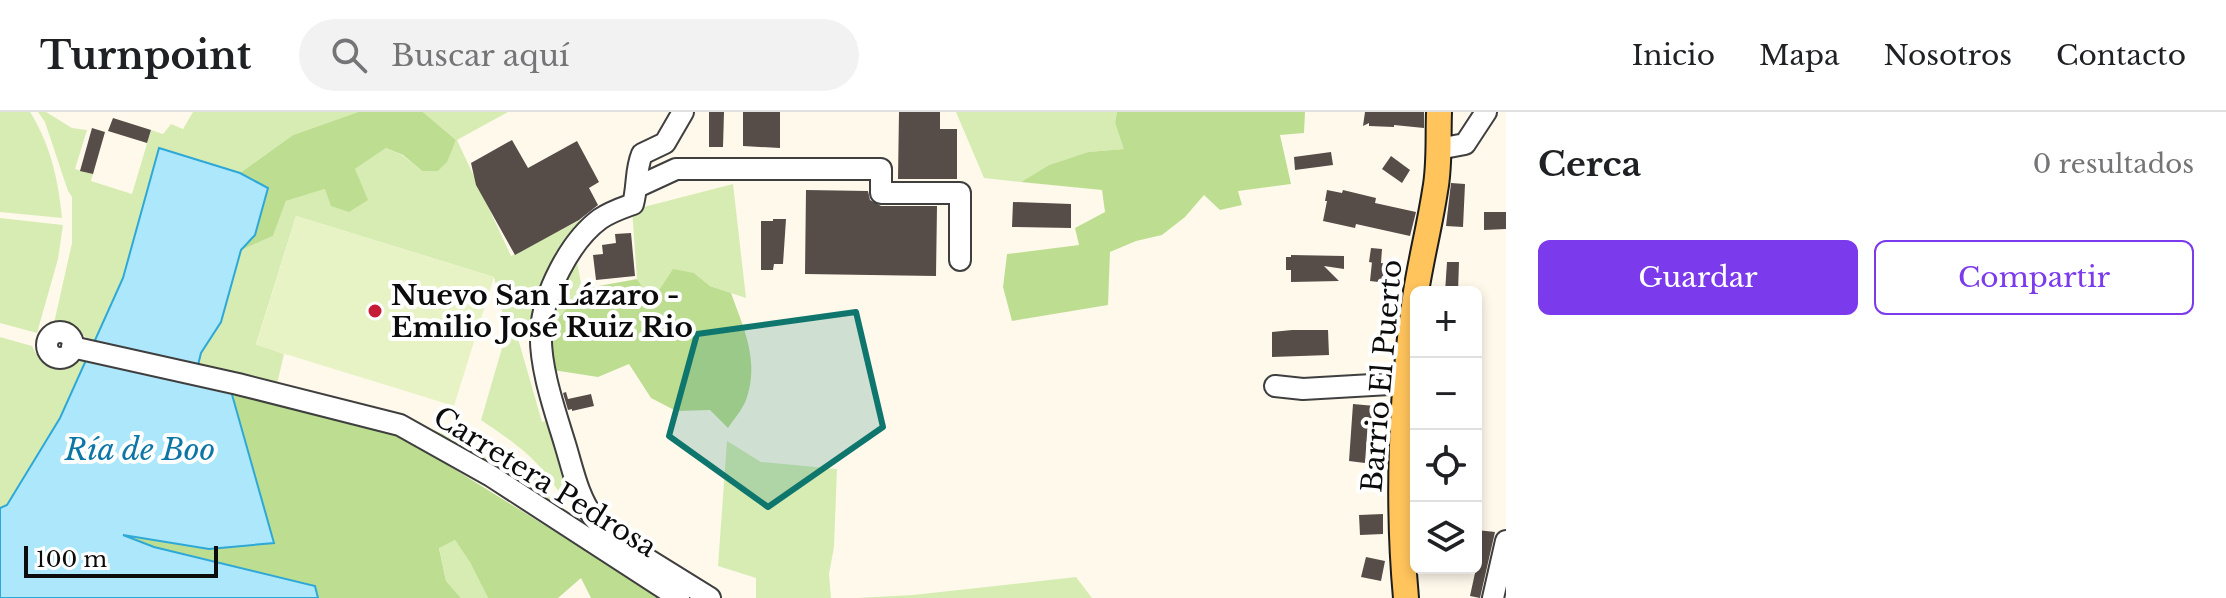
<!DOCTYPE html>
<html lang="es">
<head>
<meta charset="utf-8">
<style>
	body { margin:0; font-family:"Libre Baskerville",serif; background:#f2f2f2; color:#202124 }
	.controls { position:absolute; right:24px; bottom:24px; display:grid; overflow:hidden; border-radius:12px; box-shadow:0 4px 12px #0003 }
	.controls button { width:72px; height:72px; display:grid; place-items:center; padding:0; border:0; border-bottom:2px solid #e0e0e0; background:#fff; color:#202124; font:40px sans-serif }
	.scale { position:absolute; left:24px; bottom:20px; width:194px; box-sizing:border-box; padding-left:8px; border:4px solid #0c0c0c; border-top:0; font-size:22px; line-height:28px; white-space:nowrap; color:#0c0c0c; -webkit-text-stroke:6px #fff; paint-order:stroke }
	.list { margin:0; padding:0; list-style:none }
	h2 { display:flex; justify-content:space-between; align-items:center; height:104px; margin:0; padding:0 32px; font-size:34px }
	h2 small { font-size:26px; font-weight:400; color:#757577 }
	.actions { display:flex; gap:16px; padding:24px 32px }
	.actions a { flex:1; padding:18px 0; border:2px solid #7c3aed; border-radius:12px; text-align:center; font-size:28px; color:#7c3aed }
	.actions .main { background:#7c3aed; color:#fff }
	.icon { flex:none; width:44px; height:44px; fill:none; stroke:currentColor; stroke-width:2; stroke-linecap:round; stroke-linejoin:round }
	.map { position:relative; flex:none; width:1506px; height:486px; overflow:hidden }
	header { display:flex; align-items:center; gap:48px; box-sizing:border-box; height:112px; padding:0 40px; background:#fff; border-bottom:2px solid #e0e0e0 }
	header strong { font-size:38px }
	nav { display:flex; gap:44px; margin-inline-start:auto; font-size:28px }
	.search { width:560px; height:72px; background:#f2f2f2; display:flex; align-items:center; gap:20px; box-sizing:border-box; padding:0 28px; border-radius:44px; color:#757577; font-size:30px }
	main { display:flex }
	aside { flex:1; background:#fff }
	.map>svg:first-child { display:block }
	.green { fill:#d7ecb3 }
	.forest { fill:#bdde91 }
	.pitch { fill:#e8f3c5 }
	.water { fill:#ace7fb; stroke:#2ea8d7; stroke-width:2 }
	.building { fill:#564c48 }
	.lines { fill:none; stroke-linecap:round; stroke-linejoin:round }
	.minor-casing { stroke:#3f3f3f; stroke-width:24 }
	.major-casing { stroke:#1d1d1d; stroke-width:28 }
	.minor { stroke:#fff; stroke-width:20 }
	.major { stroke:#ffc45c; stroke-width:24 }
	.marked { fill:#0f766e; fill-opacity:0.2; stroke:#0f766e; stroke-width:6; stroke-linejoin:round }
	.poi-dot { fill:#c61b37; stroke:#fff; stroke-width:3 }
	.labels { text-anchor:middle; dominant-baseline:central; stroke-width:8; stroke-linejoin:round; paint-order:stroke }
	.poi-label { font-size:28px; font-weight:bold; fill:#0c0c0c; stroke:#fff; text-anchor:start }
	.street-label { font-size:28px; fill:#0c0c0c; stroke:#fff }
	.water-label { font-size:30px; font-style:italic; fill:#0d76a7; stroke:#fff }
</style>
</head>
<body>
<header>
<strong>Turnpoint</strong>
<div class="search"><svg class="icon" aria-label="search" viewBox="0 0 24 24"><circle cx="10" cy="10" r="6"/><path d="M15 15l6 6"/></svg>Buscar aquí</div>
<nav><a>Inicio</a><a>Mapa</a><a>Nosotros</a><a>Contacto</a></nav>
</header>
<main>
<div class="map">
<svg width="1506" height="486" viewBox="0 0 1506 486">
	<rect width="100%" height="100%" fill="#fff9ec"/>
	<g class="green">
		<path d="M0 0H30C51 34 58 67 62 106L0 100Z"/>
		<path d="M38 0H46L72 16 87 18 75 57 93 62 91 69 132 82 151 18 163 22 171 12 183 17 193 0H358L293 23 240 61 159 36 123 166 93 232C81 222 71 207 54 211L72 131V85L68 79 45 10Z"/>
		<path d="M423 0H508L457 28 511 144 603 96 538 217 517 223 542 310 555 306 577 385 564 388C540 348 519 334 481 308L507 219 494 165 296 104 256 232 284 242 277 272 197 255 201 241 221 210 241 138 273 124 286 89 325 77 386 36 402 43 422 59H438L446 50 456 28Z"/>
		<polygon points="956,0 1117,0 1115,11 1125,37 1088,40 1049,53 1021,70 984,66"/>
		<polygon points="733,72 746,186 710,174 694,161 652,190 637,167 632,98"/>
		<polygon points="0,106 63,113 58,147 37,221 0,211"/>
		<polygon points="575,138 582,177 561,203 549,210"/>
		<path d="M0 225 32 234C47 265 60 259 88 245L60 306 7 393 0 396Z"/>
		<path d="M422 314 480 335 487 328C514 338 545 372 557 398L462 336Z"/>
		<polygon points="727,329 761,350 837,357 834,435 829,462 831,486 756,486 756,466 718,454"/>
		<polygon points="455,428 470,449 488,486 461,486 446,469 439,435"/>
		<polygon points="1076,465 1092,486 856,486 913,483"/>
	</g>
	<g class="forest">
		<polygon points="358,0 423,0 456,28 447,50 438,59 422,59 403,43 386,36 355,57 368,88 349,100 331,94 325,77 286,89 273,124 241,138 255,123 268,76 240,61 293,23"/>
		<polygon points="1117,0 1305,0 1304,21 1280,23 1291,72 1238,79 1242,93 1220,98 1204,83 1185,105 1162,123 1136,129 1110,140 1108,193 1012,209 1003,175 1007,142 1079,133 1075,116 1105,100 1102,78 1021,70 1049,53 1088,40 1124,37 1115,11"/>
		<path d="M673 157 694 161 710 174 731 181C744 217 760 250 746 288 742 298 734 307 728 316L710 298 676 299 651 286 629 252 598 265 553 258 546 237 549 210 561 203 582 177 637 167 652 189Z"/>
		<polygon points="231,279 401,324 662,486 591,486 581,466 558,486 488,486 470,450 455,428 439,436 446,469 461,486 318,486 315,474 154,435 117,421 209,437 273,430"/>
	</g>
	<polygon class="pitch" points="296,104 494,165 454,294 256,233"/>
	<polygon class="water" points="159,36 240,61 268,76 255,123 241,138 221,210 201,241 194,269 231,279 274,431 209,437 123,423 154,435 315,474 318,486 0,486 0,396 7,393 60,306 123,166"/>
	<g class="building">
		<polygon points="709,0 724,0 723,35 709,35"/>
		<polygon points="743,0 780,0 780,36 743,34"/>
		<polygon points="899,0 940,0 940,17 957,17 957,67 898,67"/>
		<polygon points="1365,0 1424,0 1424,16 1394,13 1394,15 1369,14 1369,11 1363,14"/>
		<polygon points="113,6 151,18 147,31 108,19"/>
		<polygon points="92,16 105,20 93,62 80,59"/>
		<polygon points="512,28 528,56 577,29 599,70 589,76 598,93 579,108 515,143 476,73 471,51"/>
		<polygon points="1331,40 1333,53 1295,58 1294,45"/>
		<polygon points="1391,44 1410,58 1402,71 1382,57"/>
		<polygon points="1451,71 1465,72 1463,115 1446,114"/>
		<polygon points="806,78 868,79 870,88 881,94 937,94 936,164 805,162"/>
		<polygon points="1327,78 1342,81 1343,78 1376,86 1375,91 1416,100 1410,124 1356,112 1355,116 1323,109 1327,89 1325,89"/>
		<polygon points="1013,90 1071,92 1071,116 1012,115"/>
		<polygon points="1484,100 1506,100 1506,117 1484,118"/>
		<polygon points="773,107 786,107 783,152 774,152 773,158 761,158 761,109 773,109"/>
		<polygon points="631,121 635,164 596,168 593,143 603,142 602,133 616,131 615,122"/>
		<polygon points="1371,136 1382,137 1381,151 1387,152 1387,171 1370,169 1372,150 1374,151 1369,150"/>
		<polygon points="1291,143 1344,144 1344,157 1324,154 1339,169 1291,170 1291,158 1286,158 1286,145 1291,145"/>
		<polygon points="1447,150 1459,150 1458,180 1445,180"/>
		<polygon points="1292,218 1328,218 1329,243 1272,245 1272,220"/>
		<polygon points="566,280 568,287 591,282 594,294 572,299 572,297 568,298 563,281"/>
		<polygon points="1353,292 1375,294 1374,309 1368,308 1365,351 1349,349"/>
		<polygon points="1383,402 1383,422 1360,423 1359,403"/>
		<polygon points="1477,418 1495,420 1480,486 1470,484 1480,438 1476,437"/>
		<polygon points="1366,445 1385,449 1381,469 1361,465"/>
	</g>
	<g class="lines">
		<g class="minor-casing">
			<g id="minor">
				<path d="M683 0 665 31 642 42C635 59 638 74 633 92 622 96 610 100 600 107 570 129 543 182 541 219 539 254 555 299 565 332 573 358 578 385 594 406 608 424 628 435 647 447 668 460 689 473 710 486"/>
				<polyline points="1438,32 1449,35 1465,32 1486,0"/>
				<polyline points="637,75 676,57 881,57 881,81 960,81 960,148"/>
				<circle cx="60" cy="233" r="13"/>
				<polyline points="72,235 238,272 400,313 491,364 679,486"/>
				<polyline points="1275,274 1303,277 1407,271"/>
				<polyline points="1493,486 1506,429"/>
			</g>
		</g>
		<g class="major-casing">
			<path id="major" d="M1406 486C1397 388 1401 291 1414 193 1419 155 1429 118 1435 79 1440 54 1438 26 1439 0"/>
		</g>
		<use href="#minor" class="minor"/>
		<use href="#major" class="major"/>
	</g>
	<path class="marked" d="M856 200 883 315 768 395 669 324 697 222Z"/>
	<circle class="poi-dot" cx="375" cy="199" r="8"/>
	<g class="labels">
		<g class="poi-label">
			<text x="391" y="183">Nuevo San Lázaro -<tspan x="391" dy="32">Emilio José Ruiz Rio</tspan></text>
		</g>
		<g class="street-label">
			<text transform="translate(1382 264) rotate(-85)">Barrio El Puerto</text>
			<text transform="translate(545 370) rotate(32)">Carretera Pedrosa</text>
		</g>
		<g class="water-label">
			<text x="140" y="337">Ría de Boo</text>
		</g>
	</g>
</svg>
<div class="controls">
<button>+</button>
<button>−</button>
<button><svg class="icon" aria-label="locate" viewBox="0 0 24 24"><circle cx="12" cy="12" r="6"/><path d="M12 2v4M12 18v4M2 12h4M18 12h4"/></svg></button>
<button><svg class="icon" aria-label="layers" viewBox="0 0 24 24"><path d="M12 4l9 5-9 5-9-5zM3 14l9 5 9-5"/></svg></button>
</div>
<div class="scale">100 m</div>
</div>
<aside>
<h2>Cerca<small>0 resultados</small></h2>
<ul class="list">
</ul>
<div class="actions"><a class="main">Guardar</a><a>Compartir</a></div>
</aside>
</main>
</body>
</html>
